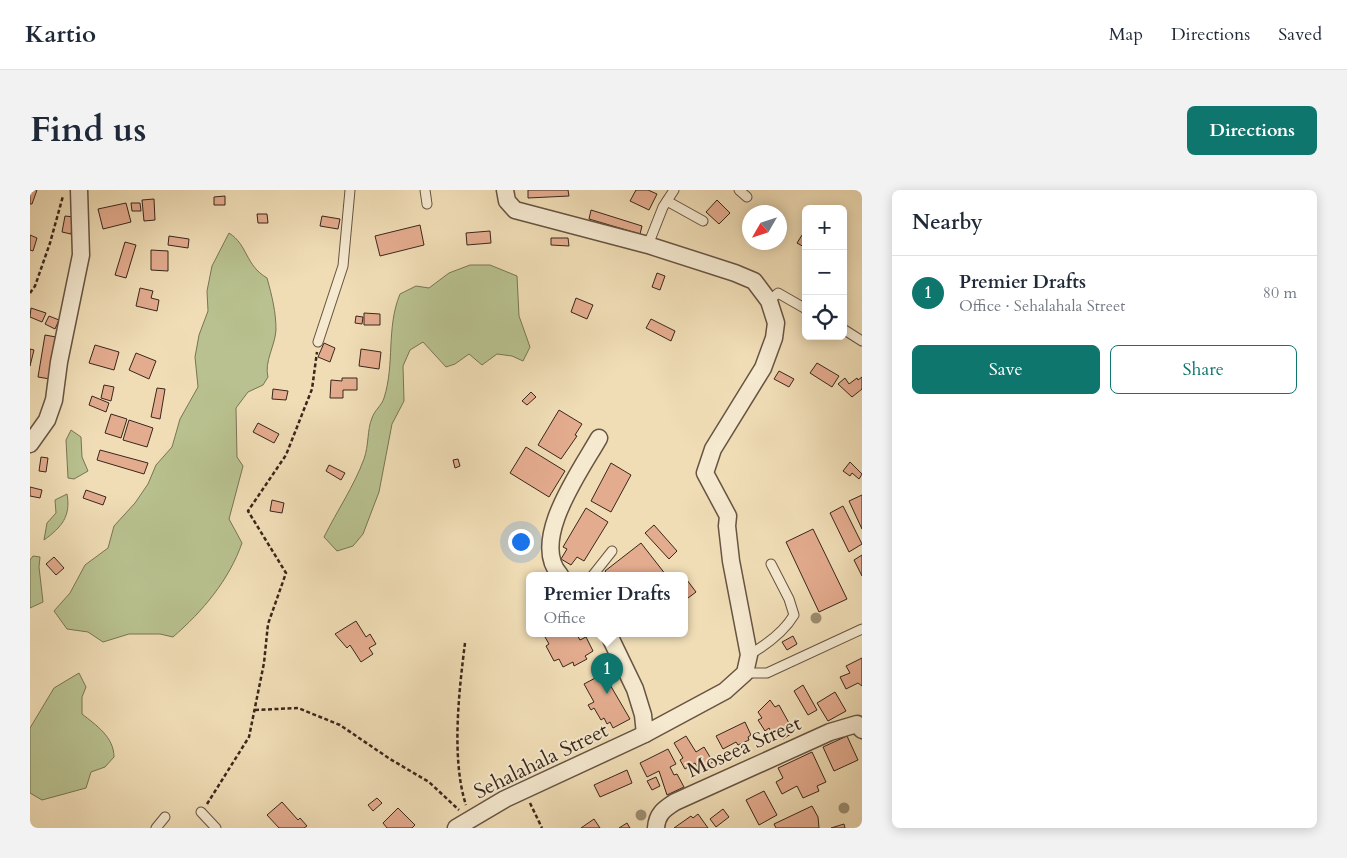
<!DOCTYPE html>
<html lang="en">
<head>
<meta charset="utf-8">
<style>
	body { margin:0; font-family:Cardo,serif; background:#f2f2f3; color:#1f2937 }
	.controls { position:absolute; right:15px; top:15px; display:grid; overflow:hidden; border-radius:8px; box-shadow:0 2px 12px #0003 }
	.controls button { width:45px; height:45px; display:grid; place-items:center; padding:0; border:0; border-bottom:1px solid #e0e1e3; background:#fff; color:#1f2937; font:25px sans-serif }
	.compass { position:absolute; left:712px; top:15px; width:45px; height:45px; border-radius:50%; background:#fff; box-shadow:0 2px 12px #0003; rotate:231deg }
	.you { position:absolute; left:490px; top:351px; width:18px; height:18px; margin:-12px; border:4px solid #fff; border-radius:50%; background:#1a73e8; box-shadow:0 0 0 8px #1a73e833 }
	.badge { display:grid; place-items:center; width:32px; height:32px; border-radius:50%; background:#0f766e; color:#fff; font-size:16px; font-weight:700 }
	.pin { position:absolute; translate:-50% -41px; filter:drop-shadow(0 1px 2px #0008) }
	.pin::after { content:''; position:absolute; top:26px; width:18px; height:15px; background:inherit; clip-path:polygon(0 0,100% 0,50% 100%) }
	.popup { position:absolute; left:496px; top:382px; width:162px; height:65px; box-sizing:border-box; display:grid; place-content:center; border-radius:8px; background:#fff; filter:drop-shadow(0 1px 4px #0005); font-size:16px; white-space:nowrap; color:#747a83 }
	.popup b { font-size:19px; color:#1f2937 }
	.popup::after { content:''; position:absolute; left:50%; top:100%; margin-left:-10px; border:10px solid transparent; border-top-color:#fff }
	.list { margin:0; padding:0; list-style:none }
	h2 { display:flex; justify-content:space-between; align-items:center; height:65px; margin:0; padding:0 20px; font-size:21px }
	h2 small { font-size:16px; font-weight:400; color:#747a83 }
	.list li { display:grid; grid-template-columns:32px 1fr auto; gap:15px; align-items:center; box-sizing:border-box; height:75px; padding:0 20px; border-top:1px solid #e0e1e3 }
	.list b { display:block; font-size:19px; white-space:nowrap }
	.list p { margin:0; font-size:16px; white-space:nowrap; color:#747a83 }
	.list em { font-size:16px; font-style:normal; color:#747a83 }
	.actions { display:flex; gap:10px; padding:15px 20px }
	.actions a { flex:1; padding:11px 0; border:1px solid #0f766e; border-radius:8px; text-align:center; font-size:18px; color:#0f766e }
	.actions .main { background:#0f766e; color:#fff }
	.icon { flex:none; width:28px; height:28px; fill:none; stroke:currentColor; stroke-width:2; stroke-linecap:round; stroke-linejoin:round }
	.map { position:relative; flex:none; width:832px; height:638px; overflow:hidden; border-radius:8px }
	header { display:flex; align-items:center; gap:30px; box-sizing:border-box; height:70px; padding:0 25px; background:#fff; border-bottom:1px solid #e0e1e3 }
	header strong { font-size:24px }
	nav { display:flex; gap:28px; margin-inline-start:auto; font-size:18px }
	.intro { display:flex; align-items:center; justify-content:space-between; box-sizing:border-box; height:120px; padding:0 30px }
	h1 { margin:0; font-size:35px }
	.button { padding:12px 22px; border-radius:8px; background:#0f766e; color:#fff; font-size:18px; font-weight:700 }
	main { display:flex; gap:30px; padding:0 30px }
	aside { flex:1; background:#fff; border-radius:8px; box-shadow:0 2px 12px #0003 }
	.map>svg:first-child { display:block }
	.green { fill:#b8c18f; stroke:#787455 }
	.building { fill:#e4ac8f; stroke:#39271b }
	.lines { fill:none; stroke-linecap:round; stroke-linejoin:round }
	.service-casing { stroke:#675442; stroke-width:11 }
	.minor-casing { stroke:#675442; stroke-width:19 }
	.path { stroke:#39271b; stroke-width:2.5; stroke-dasharray:4 2.5; stroke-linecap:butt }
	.service { stroke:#f5e9d0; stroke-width:9 }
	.minor { stroke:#f5e9d0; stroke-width:16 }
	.tree { fill:#9d8e71 }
	.labels { text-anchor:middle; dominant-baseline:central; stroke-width:4; stroke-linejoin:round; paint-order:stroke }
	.street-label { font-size:21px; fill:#39271b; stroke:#f5e9d0 }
</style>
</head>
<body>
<header>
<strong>Kartio</strong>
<nav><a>Map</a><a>Directions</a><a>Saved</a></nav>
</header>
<div class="intro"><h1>Find us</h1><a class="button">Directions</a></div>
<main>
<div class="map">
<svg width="832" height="638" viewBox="0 0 832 638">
	<rect width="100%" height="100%" fill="#f0ddb6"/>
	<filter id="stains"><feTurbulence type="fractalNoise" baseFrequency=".004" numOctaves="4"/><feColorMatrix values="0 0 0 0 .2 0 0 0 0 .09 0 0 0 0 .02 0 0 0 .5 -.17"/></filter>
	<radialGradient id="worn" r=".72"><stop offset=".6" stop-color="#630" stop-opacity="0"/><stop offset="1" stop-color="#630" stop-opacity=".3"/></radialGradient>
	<g class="green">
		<path d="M199 43C218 55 215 75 237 88 242 106 246 122 246 140 245 156 234 172 238 187L233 195 218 202 206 218 207 267 213 276 199 329 212 353C199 390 173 421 143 447L130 444H99L73 452 58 442 37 439 24 421 40 403 55 375 78 358 84 336 105 313 118 294 126 275 142 257 150 229 168 197 165 167 169 145 178 121 177 101 182 76Z"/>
		<path d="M440 75H460L487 86 489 126 500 157 493 171 482 166 467 164 452 175 439 164 425 174 416 177 393 152 380 160 373 176 374 211 362 234 349 302 333 344 323 356 307 361 294 347C307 321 324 296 334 269 339 255 337 240 342 228 344 221 352 215 354 208 365 174 356 138 370 104L386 96 399 98 419 83Z"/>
		<polygon points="41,240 51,247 52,267 58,281 44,289 38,288 36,250"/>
		<path d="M37 304C41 326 32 337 14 350L17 333 26 323 25 310Z"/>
		<polygon points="3,366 10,367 9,377 13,412 0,418 0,370"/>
		<path d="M49 483 56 497 52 507V524C66 535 84 547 84 567L75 577 61 582 56 598 12 610 0 603V538L24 498Z"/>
	</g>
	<g class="building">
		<polygon points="0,0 7,0 2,14 0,14"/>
		<polygon points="498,0 538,0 539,6 498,8"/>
		<polygon points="606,0 618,0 627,4 619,20 600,11"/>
		<polygon points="195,6 195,15 184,15 184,7"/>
		<polygon points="124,9 125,30 114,31 112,10"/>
		<polygon points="687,10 700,23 689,34 676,22"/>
		<polygon points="96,13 101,32 73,39 68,19"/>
		<polygon points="101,13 110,13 111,21 102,21"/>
		<polygon points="561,20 612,36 610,44 559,29"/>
		<polygon points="227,24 237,24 238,33 228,33"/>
		<polygon points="35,26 44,27 41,44 32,42"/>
		<polygon points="292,26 310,29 308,39 290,36"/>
		<polygon points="390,35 394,55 350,66 345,46"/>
		<polygon points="460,41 461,53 437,55 436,43"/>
		<polygon points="0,45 7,48 3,61 0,60"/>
		<polygon points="772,45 776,47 776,58 767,53"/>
		<polygon points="139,46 159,49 158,58 138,55"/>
		<polygon points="521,48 538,48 539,56 521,55"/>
		<polygon points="95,52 106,55 96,88 85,85"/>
		<polygon points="121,60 138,61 138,81 121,80"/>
		<polygon points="627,83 635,86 630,100 622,97"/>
		<polygon points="110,98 123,101 121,108 129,110 127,121 106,116"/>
		<polygon points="546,108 563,115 557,129 541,122"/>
		<polygon points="1,118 16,123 12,132 0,127"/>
		<polygon points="334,123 350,124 350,135 334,135"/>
		<polygon points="19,126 29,130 25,139 15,134"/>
		<polygon points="326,126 333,127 332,134 325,133"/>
		<polygon points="621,129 645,141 641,151 616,138"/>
		<polygon points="15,145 26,147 20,189 8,187"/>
		<polygon points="294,153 305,158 300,172 288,167"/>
		<polygon points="65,155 89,162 84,180 59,173"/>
		<polygon points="0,159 4,160 0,176"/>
		<polygon points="331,159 351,162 349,179 329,176"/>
		<polygon points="106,163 126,171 119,189 99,180"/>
		<polygon points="787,173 809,186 802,197 780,183"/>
		<polygon points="749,181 764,189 759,197 744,189"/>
		<polygon points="832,187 832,199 822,207 808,194 815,188 819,194 827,188 828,190"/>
		<polygon points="312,188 327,188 327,200 313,200 313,208 300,208 301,190 312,191"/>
		<polygon points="74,195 84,197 81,211 71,208"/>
		<polygon points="127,198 135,199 130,229 121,227"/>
		<polygon points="243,199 258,201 256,210 242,209"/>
		<polygon points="501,202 506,207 497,215 492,211"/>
		<polygon points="62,206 79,213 76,222 59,215"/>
		<polygon points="529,220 552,234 545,245 547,246 531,269 508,255"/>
		<polygon points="81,224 97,229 91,248 75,243"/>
		<polygon points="99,230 123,238 117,257 93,250"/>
		<polygon points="228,233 249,244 244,253 223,242"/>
		<polygon points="496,257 535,281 519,307 480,283"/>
		<polygon points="70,260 118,273 114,284 67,270"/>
		<polygon points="11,267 18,268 16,282 9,281"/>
		<polygon points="428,269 430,276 425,278 423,270"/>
		<polygon points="820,272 832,284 829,289 822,283 820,286 813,281"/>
		<polygon points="581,273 601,285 581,322 561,311"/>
		<polygon points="299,275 315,283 311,290 296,281"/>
		<polygon points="0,297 12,300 10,308 0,306"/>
		<polygon points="56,300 76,307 73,315 53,308"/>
		<polygon points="832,305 832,339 819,311"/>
		<polygon points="242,310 254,313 252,323 240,321"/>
		<polygon points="813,316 832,354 819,362 800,323"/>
		<polygon points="556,318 578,332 554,371 547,367 541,375 531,369 537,359 533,357"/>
		<polygon points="624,335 647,361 639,369 615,343"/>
		<polygon points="783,339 817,409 789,422 756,352"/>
		<polygon points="611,353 636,385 578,385 575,381"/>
		<polygon points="832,365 832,386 824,370"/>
		<polygon points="24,367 34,378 26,385 16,374"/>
		<polygon points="654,386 666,402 654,411"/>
		<polygon points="326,431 336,447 340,444 346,454 339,458 343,464 331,472 320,455 317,458 305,444"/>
		<polygon points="523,443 546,443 550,450 556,447 563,461 555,466 557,469 544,476 543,472 533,477 529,469 524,471 516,456 519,454 515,447"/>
		<polygon points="763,446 767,454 757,460 752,452"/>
		<polygon points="832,468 832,496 828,493 816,499 810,487 820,483 816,476"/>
		<polygon points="569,486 575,496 579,493 600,529 583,538 580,532 577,534 574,528 571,530 564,518 561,520 558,515 564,512 554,494"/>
		<polygon points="773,495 787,520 778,525 764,501"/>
		<polygon points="805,502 816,521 798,531 787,513"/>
		<polygon points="740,510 745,517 749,515 764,542 753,549 748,541 743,545 739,538 735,541 728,530 732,528 728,522"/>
		<polygon points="715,532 721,545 718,547 719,550 708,555 706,552 693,559 686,546"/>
		<polygon points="656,546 666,562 674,557 683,572 669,580 665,573 655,579 650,570 653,568 644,553"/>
		<polygon points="817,546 828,570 804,581 793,557"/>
		<polygon points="638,559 646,574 640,577 644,585 647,584 654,597 637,605 629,581 617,587 610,573"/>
		<polygon points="782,562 796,592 787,596 789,601 773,608 767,596 752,604 746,592 753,588 748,578"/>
		<polygon points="597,580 602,593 570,607 564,595"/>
		<polygon points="626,587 630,596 622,600 617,591"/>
		<polygon points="734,601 747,625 729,635 716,610"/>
		<polygon points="347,608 352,613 343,621 338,615"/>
		<polygon points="252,612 268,630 270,628 277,636 274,638 249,638 237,625"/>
		<polygon points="782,616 788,627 789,638 746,638 744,634"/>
		<polygon points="368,618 385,635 382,638 357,638 353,633"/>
		<polygon points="693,619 699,627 686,637 680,629"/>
		<polygon points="668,624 678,638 644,638 661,626 663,628"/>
		<polygon points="564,629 570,638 551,638"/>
		<polygon points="597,633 600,638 589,638"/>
		<polygon points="814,634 815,638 801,638"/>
	</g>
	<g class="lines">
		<g class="service-casing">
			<g id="service">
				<polyline points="395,0 397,14"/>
				<polyline points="709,0 717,7"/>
				<polyline points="637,11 673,31"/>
				<polyline points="618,55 633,17 644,0"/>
				<polyline points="739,111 748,103 776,119"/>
				<polyline points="813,139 832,151"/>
				<polyline points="288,152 313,76 320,0"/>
				<polyline points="563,385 582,361"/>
				<path d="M719 465C736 455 754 442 764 425L759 409 741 374"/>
				<polyline points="715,483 737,483 832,439"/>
				<polyline points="171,622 186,638"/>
				<polyline points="126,638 135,627"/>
			</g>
		</g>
		<g class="minor-casing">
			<g id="minor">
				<polyline points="0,254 17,230 24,210 29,172 51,65 49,0"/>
				<path d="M530 385C499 351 551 280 569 248"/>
				<polyline points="578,443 605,499 613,525 615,544"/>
				<polyline points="426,638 475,609 615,544 695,501 715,483 719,465 701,371 697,336 698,326 675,283 683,259 733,178 744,148 746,133 739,111 724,91 705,83 618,55 485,20 477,11 475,0"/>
				<path d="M626 638C627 624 634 619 645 612L800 542 827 534 832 540"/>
			</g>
		</g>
		<g class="path">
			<polyline points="0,103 5,96 20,53 33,6"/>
			<path d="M435 453C429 501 421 569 436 615"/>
			<polyline points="225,520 268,518 310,535 360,569 399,592 429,620"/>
			<polyline points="500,613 512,638"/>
			<polyline points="177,614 219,547 234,473 238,434 256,383 218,321 256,265 282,199 287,162"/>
		</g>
		<use href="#service" class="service"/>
		<use href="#minor" class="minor"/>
	</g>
	<g class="tree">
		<circle cx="786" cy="428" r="5.5"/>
		<circle cx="814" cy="618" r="5.5"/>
		<circle cx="611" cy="625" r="5.5"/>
	</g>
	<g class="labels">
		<g class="street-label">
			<text transform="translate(714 557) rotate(-24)">Moseea Street</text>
			<text transform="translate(511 571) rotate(-26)">Sehalahala Street</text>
		</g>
	</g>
	<rect width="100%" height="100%" filter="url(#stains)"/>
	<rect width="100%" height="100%" fill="url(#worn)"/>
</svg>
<div class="controls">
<button>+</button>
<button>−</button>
<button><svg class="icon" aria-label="locate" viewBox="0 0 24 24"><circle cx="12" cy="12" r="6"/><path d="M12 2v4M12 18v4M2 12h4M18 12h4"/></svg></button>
</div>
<svg class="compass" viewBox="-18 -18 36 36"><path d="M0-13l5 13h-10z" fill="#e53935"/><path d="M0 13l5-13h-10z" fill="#747a83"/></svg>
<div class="you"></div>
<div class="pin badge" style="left:577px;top:504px">1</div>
<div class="popup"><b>Premier Drafts</b>Office</div>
</div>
<aside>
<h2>Nearby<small></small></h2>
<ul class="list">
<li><span class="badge">1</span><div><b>Premier Drafts</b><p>Office · Sehalahala Street</p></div><em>80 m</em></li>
</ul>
<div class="actions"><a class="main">Save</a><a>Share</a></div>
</aside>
</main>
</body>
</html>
